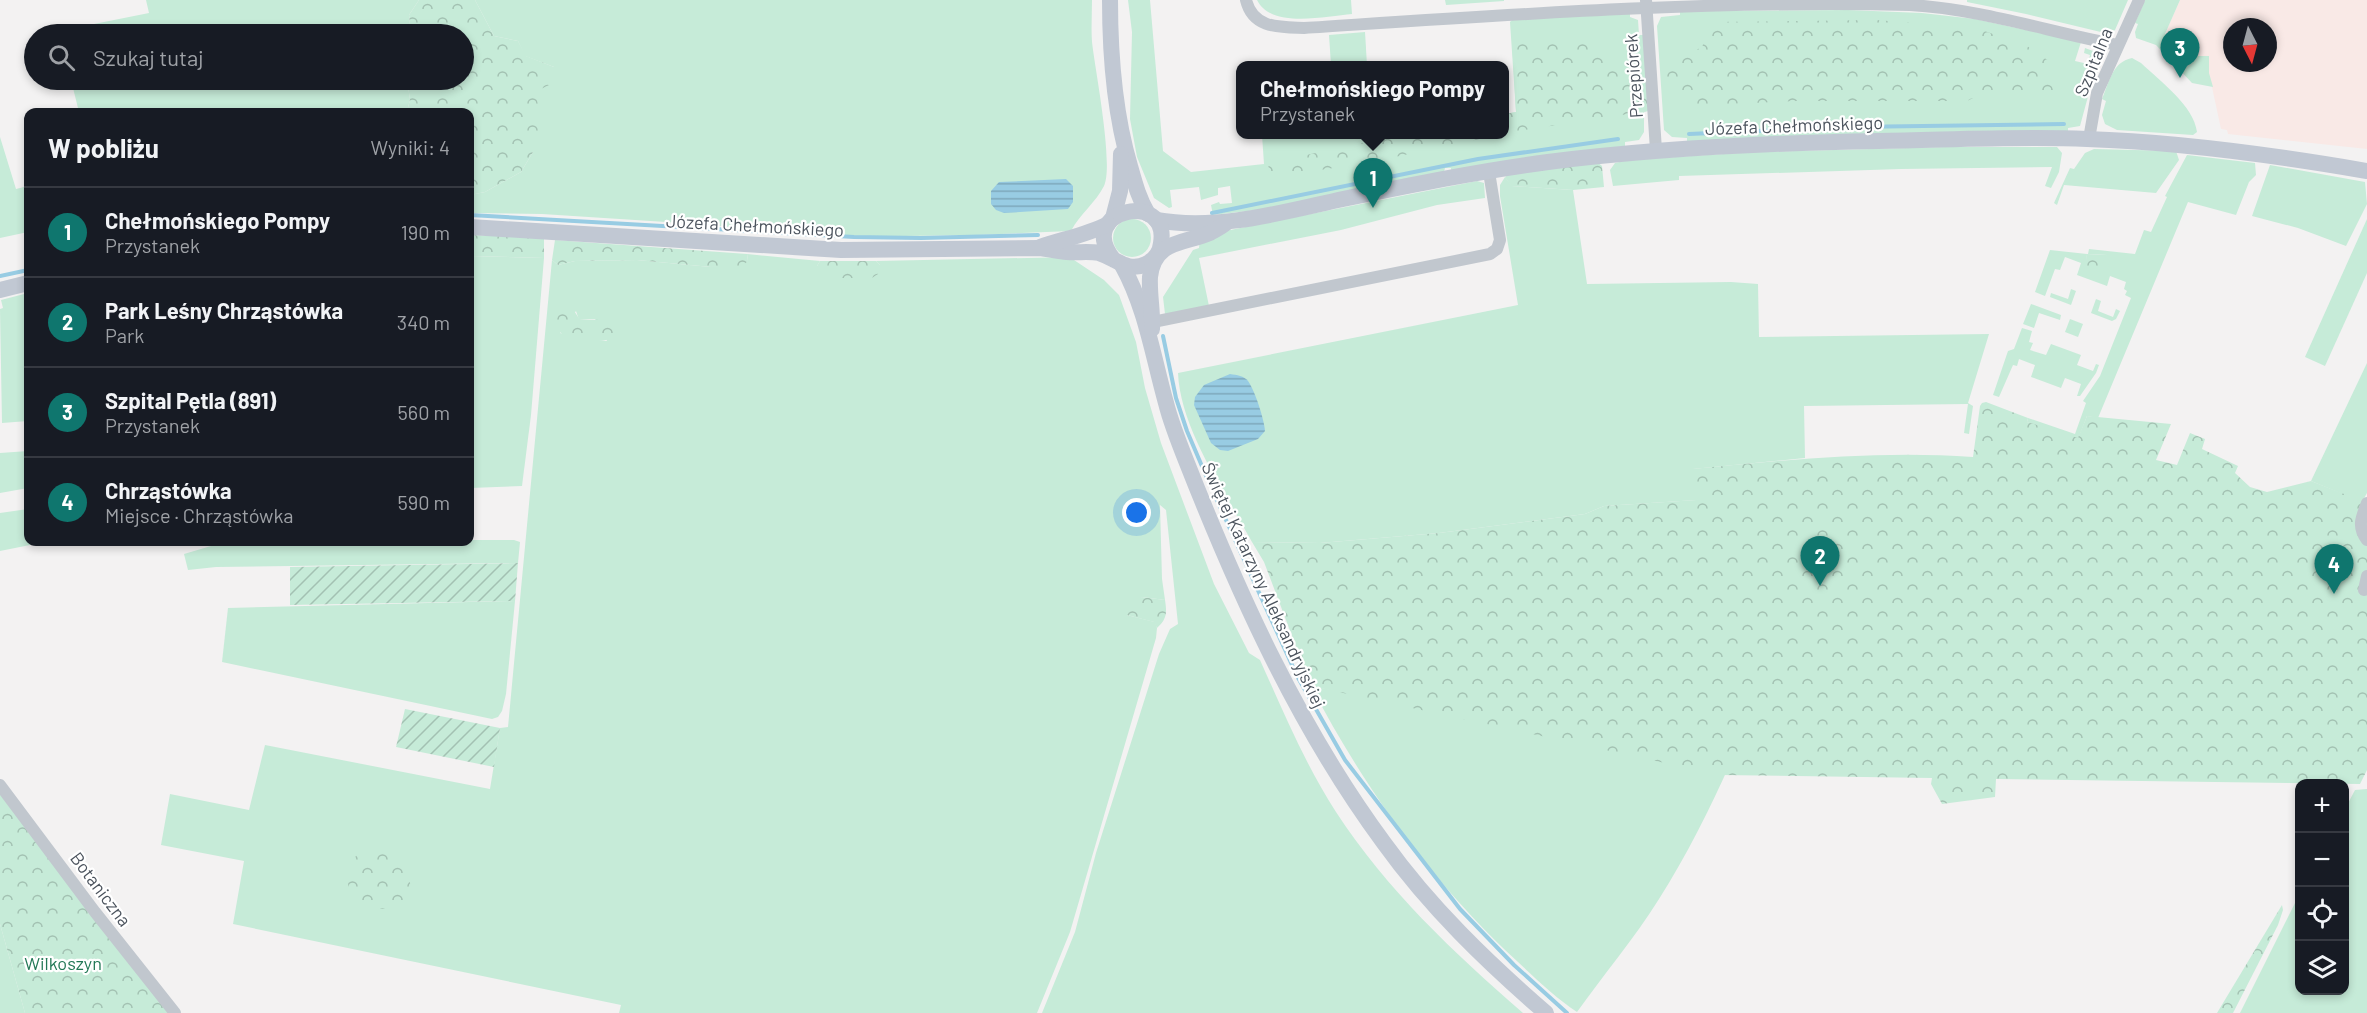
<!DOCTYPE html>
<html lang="pl">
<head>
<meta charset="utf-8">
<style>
	body { margin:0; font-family:Barlow,sans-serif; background:#242831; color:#f1f3f6 }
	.controls { position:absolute; right:18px; bottom:18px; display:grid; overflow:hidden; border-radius:12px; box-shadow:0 3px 9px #0003 }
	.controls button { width:54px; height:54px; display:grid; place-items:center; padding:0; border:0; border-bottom:2px solid #363941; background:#171b24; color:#f1f3f6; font:30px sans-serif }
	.compass { position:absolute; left:2223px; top:18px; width:54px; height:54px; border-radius:50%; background:#171b24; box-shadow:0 3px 9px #0003; rotate:174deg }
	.you { position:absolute; left:1137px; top:513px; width:21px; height:21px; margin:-15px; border:4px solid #fff; border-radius:50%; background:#1a73e8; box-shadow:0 0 0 9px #1a73e833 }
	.badge { display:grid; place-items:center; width:39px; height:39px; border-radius:50%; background:#0f766e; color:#fff; font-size:20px; font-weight:700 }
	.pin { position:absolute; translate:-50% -50px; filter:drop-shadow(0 2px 3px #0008) }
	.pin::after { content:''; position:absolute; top:32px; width:21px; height:18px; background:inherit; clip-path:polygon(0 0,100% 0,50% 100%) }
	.popup { position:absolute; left:1236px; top:61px; width:273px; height:78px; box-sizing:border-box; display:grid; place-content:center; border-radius:12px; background:#171b24; filter:drop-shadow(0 2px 4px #0005); font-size:20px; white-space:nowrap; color:#9ea1a6 }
	.popup b { font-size:22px; color:#f1f3f6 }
	.popup::after { content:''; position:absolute; left:50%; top:100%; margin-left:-12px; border:12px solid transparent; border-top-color:#171b24 }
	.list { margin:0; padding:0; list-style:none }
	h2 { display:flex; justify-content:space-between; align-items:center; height:78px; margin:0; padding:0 24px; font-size:26px }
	h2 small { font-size:20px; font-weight:400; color:#9ea1a6 }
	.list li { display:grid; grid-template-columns:39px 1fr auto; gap:18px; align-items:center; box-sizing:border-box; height:90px; padding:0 24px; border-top:2px solid #363941 }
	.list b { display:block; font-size:22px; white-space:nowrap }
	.list p { margin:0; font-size:20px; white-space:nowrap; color:#9ea1a6 }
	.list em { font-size:20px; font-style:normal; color:#9ea1a6 }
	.icon { flex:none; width:33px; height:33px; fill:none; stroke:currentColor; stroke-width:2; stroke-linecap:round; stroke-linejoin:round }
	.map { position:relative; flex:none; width:2367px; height:1013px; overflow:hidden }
	.search { position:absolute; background:#171b24; box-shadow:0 3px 9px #0003; left:24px; top:24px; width:450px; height:66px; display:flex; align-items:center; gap:15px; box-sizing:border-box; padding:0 21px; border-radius:33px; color:#9ea1a6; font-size:22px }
	.panel { position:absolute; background:#171b24; box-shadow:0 3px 9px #0003; left:24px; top:108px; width:450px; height:438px; border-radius:12px }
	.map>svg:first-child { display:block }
	.medical { fill:#f9e9e6; fill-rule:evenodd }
	.grass { fill:#c6ebd8; fill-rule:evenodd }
	.forest { fill:url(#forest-crowns) }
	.garden { fill:url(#garden-furrows) }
	.water { fill:url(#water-rules) }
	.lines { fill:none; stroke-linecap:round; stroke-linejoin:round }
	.stream { stroke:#98cce3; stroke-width:4 }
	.street { stroke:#c1c7ce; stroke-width:12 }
	.secondary { stroke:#c1c8d3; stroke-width:16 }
	.labels { text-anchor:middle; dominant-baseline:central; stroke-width:4.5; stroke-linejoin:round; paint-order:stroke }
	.street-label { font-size:18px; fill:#4b535d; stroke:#fff }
	.park-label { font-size:18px; fill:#227856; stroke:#fff }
</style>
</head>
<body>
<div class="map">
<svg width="2367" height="1013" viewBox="0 0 2367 1013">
	<defs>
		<pattern id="forest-crowns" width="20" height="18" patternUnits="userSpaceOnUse" patternTransform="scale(1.5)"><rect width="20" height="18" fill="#c6ebd8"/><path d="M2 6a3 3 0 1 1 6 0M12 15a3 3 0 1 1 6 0" fill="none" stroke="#a3c1b2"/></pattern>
		<pattern id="garden-furrows" width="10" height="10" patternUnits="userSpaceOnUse" patternTransform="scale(1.5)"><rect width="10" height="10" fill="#c6ebd8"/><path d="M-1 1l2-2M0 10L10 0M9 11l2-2" fill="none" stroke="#a3c1b2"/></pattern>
		<pattern id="water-rules" width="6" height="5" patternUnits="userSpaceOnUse" patternTransform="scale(1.5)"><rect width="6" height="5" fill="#98cce3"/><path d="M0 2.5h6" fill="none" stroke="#7ea8bb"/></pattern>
	</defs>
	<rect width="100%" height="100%" fill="#f3f2f2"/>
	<path class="medical" d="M2180 0H2367V149L2228 134 2227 130 2221 129 2209 73V56H2184L2165 34ZM2232 27H2268V63H2232Z"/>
	<g class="grass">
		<polygon points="146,0 419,0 409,15 411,34 60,34 59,31 149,13"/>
		<path d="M475 0H1092C1092 14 1091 28 1092 42 1095 69 1114 165 1104 186 1096 202 1080 214 1071 231L977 235 834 237 697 224 542 214 470 213V195L485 192 521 172 533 152 535 91 554 67 525 56 518 41 494 36Z"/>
		<polygon points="1128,0 1150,0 1163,151 1191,172 1264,164 1262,135 1372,135 1373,142 1407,135 1505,134 1505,114 1516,112 1510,22 1515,17 1630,12 1630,17 1638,20 1639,35 1644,35 1648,111 1644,112 1644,132 1639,140 1625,142 1625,146 1451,171 1451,168 1445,168 1444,172 1275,208 1213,215 1211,205 1219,202 1220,204 1232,203 1230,186 1218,188 1218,195 1201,200 1199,187 1170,190 1172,207 1169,208 1154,198 1137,157 1130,119 1132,32"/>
		<path d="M1257 0H1351L1352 14C1326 16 1271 29 1257 0Z"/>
		<polygon points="1445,0 1504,0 1504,1 1446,5"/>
		<polygon points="1967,0 2128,0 2115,30 2109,34 2026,14 1967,2"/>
		<polygon points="2145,0 2180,0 2165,34 2184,56 2209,56 2209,73 2213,87 2192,83 2156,45 2136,38 2135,32 2138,24 2135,23"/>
		<polygon points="1848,10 1922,13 1975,19 2081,42 2075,61 2088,64 2090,55 2084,53 2085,48 2101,54 2102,62 2090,89 2080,126 2068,128 2068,132 1687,142 1687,138 1672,137 1664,130 1657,26 1661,17 1680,15 1680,11"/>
		<polygon points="1365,32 1367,65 1331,65 1329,35"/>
		<path d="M2132 58 2141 63C2160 81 2194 106 2197 132L2193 135 2117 130 2105 124 2102 115 2106 101 2102 99C2109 83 2112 62 2132 58Z"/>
		<polygon points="71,80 407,80 410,99 407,112 79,112"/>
		<polygon points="0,137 16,189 28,186 28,232 0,238"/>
		<polygon points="1946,147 2057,147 2062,153 2059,172 2051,188 2045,186 2052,167 1901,169 1679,176 1679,180 1613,186 1610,170 1615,163 1628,160 1755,152"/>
		<polygon points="2094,149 2176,151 2179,160 2156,193 2064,185 2057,205 2054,203 2070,168 2074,169 2085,153"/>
		<polygon points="2187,155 2255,163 2256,175 2249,182 2236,215 2188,202 2098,418 2087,416 2077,442 2027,422 2028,418 2075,434 2086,403 2083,401 2100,376 2131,298 2125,295 2127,291 2124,289 2126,282 2110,276 2107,286 2077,275 2081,263 2065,257 2060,270 2055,269 2045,296 2035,292 2050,250 2087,254 2086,266 2107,255 2088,254 2089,249 2135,254 2144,230 2151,232 2167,197 2165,196"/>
		<polygon points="2270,165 2365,182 2367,204 2346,246 2298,228 2252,216"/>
		<path d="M1505 177 1512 186 1573 190 1587 284 1731 282 1758 284 1759 337 1989 334 1968 403 1973 406 1969 434 1964 433 1968 404 1804 406 1805 458 1693 469 1697 500 1604 506 1585 514 1439 533 1320 543 1252 542C1226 495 1180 428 1178 373L1518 305 1500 196V185Z"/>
		<polygon points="1477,181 1484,183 1485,198 1437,205 1341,230 1199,258 1209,306 1165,314 1163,297 1193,250 1199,248 1200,236"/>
		<circle cx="1132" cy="238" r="19"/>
		<polygon points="2367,219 2367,273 2325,366 2305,357"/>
		<path d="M747 254 820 261 817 266 880 265 876 261 1073 257 1074 260 1104 280 1119 295 1136 342 1145 388 1161 443 1214 584 1249 653 1260 660C1283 711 1305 764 1336 812 1387 890 1453 952 1523 1013H1042L1075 932 1096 853 1159 654 1170 629 1178 624 1166 510 1160 505 1162 579 1165 600 1142 597 1127 615 1155 622 1157 628 1156 638 1070 932 1037 1013H619L621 1005 233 924 244 861 161 845 170 794 249 810 265 745 490 789 500 728 508 727 552 260 558 265 575 261 637 260 711 267 748 261ZM576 311 579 320 595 319 607 341 579 338 560 333Z"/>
		<polygon points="470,256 544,258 531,415 522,486 470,488"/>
		<polygon points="2071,289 2076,291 2071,305 2050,297 2051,293 2068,299"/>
		<polygon points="28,293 28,421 2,423 0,309 3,308 1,300"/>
		<polygon points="2096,299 2101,301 2098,311 2113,317 2116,309 2120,311 2116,319 2112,321 2091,313"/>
		<polygon points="2031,304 2061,315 2060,320 2039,313 2034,328 2023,324"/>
		<polygon points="2070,319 2083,324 2078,337 2065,332"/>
		<polygon points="2022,328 2032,331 2029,342 2033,343 2030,350 2046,355 2051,344 2081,355 2077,365 2093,371 2096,364 2099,365 2096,373 2080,396 2077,396 2081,384 2065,378 2061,388 2031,377 2035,365 2019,359 2017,366 2013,365 1999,397 1993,395 2008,351 2014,349"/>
		<polygon points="2367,363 2367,493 2362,502 2311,481"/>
		<polygon points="28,451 28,488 0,493 0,453"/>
		<polygon points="28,509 28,542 45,542 0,551 0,513"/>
		<polygon points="470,540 514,540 520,542 518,563 216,567 188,570 184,554 211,546"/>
		<polygon points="515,601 506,694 502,711 498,717 492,719 222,662 228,608"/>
		<path d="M1311 686 1338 691 1739 743C1716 797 1690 850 1659 899 1634 939 1604 974 1577 1012 1556 998 1536 979 1518 962 1433 884 1364 788 1311 686Z"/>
		<polygon points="2367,789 2367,1013 2240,1013 2299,895 2300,990 2344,990 2345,809 2355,790"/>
		<polygon points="0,924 25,1013 0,1013"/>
	</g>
	<g class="forest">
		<polygon points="419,0 475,0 494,36 518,41 526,56 554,67 557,81 535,92 543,123 533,152 521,172 485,192 470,195 470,112 407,112 410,99 407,80 464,80 464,34 411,34 409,15"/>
		<polygon points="1876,20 1976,28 2027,46 2049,61 2054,97 1983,93 1967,101 1797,101 1687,106 1668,89 1665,57 1702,48 1709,22"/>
		<polygon points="1578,37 1646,77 1648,111 1505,133 1505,114 1516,112 1512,41"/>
		<polygon points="1407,134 1498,135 1362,164 1270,177 1268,163"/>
		<polygon points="1596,161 1602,166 1604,187 1573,190 1511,186 1505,177 1511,173"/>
		<polygon points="470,235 544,238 544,258 470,256"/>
		<polygon points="555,240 747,254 748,261 742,266 711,267 637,260 575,261 558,265 552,260"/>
		<polygon points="2087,254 2107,255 2105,267 2085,266"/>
		<polygon points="820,261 876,261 880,265 881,272 872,278 836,278 821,274 817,266"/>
		<path d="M566 305 571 306 580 320C592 321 620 314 614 337 600 345 580 339 565 336 553 329 555 312 566 305Z"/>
		<path d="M1986 402 2028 418 2027 422 2078 438 2087 416 2171 424 2156 460 2177 465 2190 433 2205 439 2202 449 2238 466 2235 473 2250 487 2267 492 2311 481 2367 503V770L2360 784 1996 779 1995 797 1942 804 1931 784 1932 778 1720 775 1311 686 1264 562 1252 542 1320 543 1439 533 1585 514 1604 506 1696 500 1692 469C1785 460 1880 450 1973 457L1980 406 1982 403Z"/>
		<path d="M1142 597 1165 600C1167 613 1167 619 1157 628L1154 622 1127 615 1125 610 1129 601Z"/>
		<polygon points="0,794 169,1013 25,1013 0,924"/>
		<path d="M369 852C372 852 379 851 382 852 401 859 425 890 400 904 375 917 344 904 348 873 348 868 352 860 356 856 358 854 365 853 369 852Z"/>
		<polygon points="2282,905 2283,910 2278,925 2233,1013 2217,1013"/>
	</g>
	<g class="garden">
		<polygon points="518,563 515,601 290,605 290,567"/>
		<polygon points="405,709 500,728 494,767 396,747"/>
	</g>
	<g class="water">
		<polygon points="1066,179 1073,186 1073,202 1068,209 1004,213 996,210 991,204 991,191 999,182"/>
		<path d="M1230 374C1237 375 1244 376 1248 381 1255 391 1264 419 1265 431L1258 439 1228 451 1220 450 1211 443 1194 405 1195 397 1204 385Z"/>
	</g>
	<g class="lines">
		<g class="stream">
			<polyline points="1689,134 1849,127 2064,124"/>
			<polyline points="1212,213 1478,159 1618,139"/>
			<polyline points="470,215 854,237 921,238 1038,235"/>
			<polyline points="0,276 28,270"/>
			<polyline points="1163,336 1176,398 1187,431 1207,478"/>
			<polyline points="1216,498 1297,676 1345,760 1460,909 1514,965 1567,1013"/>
		</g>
		<g class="street">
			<path d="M1246 0C1253 29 1280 27 1304 28 1505 15 1708 0 1910 5 1981 9 2049 32 2118 45"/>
			<polyline points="1646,0 1656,150"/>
			<polyline points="2089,139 2097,93 2139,0"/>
			<polyline points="1153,322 1490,254 1497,249 1500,240 1489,172"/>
			<path d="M2367 503C2361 518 2357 527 2367 540"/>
			<polyline points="2364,590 2367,576"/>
			<polyline points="0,785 95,912 175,1013"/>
		</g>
		<g class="secondary">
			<path d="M1110 0C1110 56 1114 112 1130 166 1135 184 1139 199 1148 214"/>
			<polyline points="1113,218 1120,191 1121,154"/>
			<path d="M1156 220C1218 231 1283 212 1343 199 1411 185 1479 171 1548 162 1658 148 1768 143 1878 141 1948 140 2018 136 2087 139 2181 142 2274 155 2367 171"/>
			<path d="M470 227 841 250 1039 248C1048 249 1058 251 1067 252 1078 253 1088 251 1099 253 1116 258 1127 273 1146 264 1154 260 1160 253 1161 243 1170 189 1073 210 1114 260"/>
			<path d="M1040 247C1063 239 1087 235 1108 224"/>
			<path d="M1122 265C1146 308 1153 357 1166 403 1171 423 1179 443 1187 463 1239 595 1299 728 1384 843 1430 907 1487 962 1546 1013"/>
			<polyline points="0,290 28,283"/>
			<path d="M1152 329C1153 312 1149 294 1150 277 1154 240 1184 244 1210 233 1215 230 1221 227 1226 223"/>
		</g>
	</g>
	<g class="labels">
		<g class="street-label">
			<text transform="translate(2093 62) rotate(-68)">Szpitalna</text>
			<text transform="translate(1633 76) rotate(-94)">Przepiórek</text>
			<text transform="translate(1794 125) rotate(-2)">Józefa Chełmońskiego</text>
			<text transform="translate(755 225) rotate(3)">Józefa Chełmońskiego</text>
			<text transform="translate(1264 585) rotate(65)">Świętej Katarzyny Aleksandryjskiej</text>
			<text transform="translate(101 889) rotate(53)">Botaniczna</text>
		</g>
		<g class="park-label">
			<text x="63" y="963">Wilkoszyn</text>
		</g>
	</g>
</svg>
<div class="controls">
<button>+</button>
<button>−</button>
<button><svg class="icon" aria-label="locate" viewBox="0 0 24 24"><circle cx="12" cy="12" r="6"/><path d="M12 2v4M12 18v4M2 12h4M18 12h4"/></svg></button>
<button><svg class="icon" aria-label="layers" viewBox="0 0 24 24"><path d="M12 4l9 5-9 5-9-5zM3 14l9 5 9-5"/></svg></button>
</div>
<svg class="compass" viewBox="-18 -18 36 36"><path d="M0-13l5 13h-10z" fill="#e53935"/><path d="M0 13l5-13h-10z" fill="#9ea1a6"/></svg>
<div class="you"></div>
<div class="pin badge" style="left:1373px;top:208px">1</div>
<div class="popup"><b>Chełmońskiego Pompy</b>Przystanek</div>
<div class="pin badge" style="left:1820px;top:586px">2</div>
<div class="pin badge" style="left:2180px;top:78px">3</div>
<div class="pin badge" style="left:2334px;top:594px">4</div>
<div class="search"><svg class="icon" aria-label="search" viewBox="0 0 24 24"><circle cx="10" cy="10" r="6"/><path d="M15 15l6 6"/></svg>Szukaj tutaj</div>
<section class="panel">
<h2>W pobliżu<small>Wyniki: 4</small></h2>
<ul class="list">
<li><span class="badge">1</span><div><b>Chełmońskiego Pompy</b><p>Przystanek</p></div><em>190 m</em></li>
<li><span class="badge">2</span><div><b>Park Leśny Chrząstówka</b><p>Park</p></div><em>340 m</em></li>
<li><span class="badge">3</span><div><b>Szpital Pętla (891)</b><p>Przystanek</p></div><em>560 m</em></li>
<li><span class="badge">4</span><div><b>Chrząstówka</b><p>Miejsce · Chrząstówka</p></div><em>590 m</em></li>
</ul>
</section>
</div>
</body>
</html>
